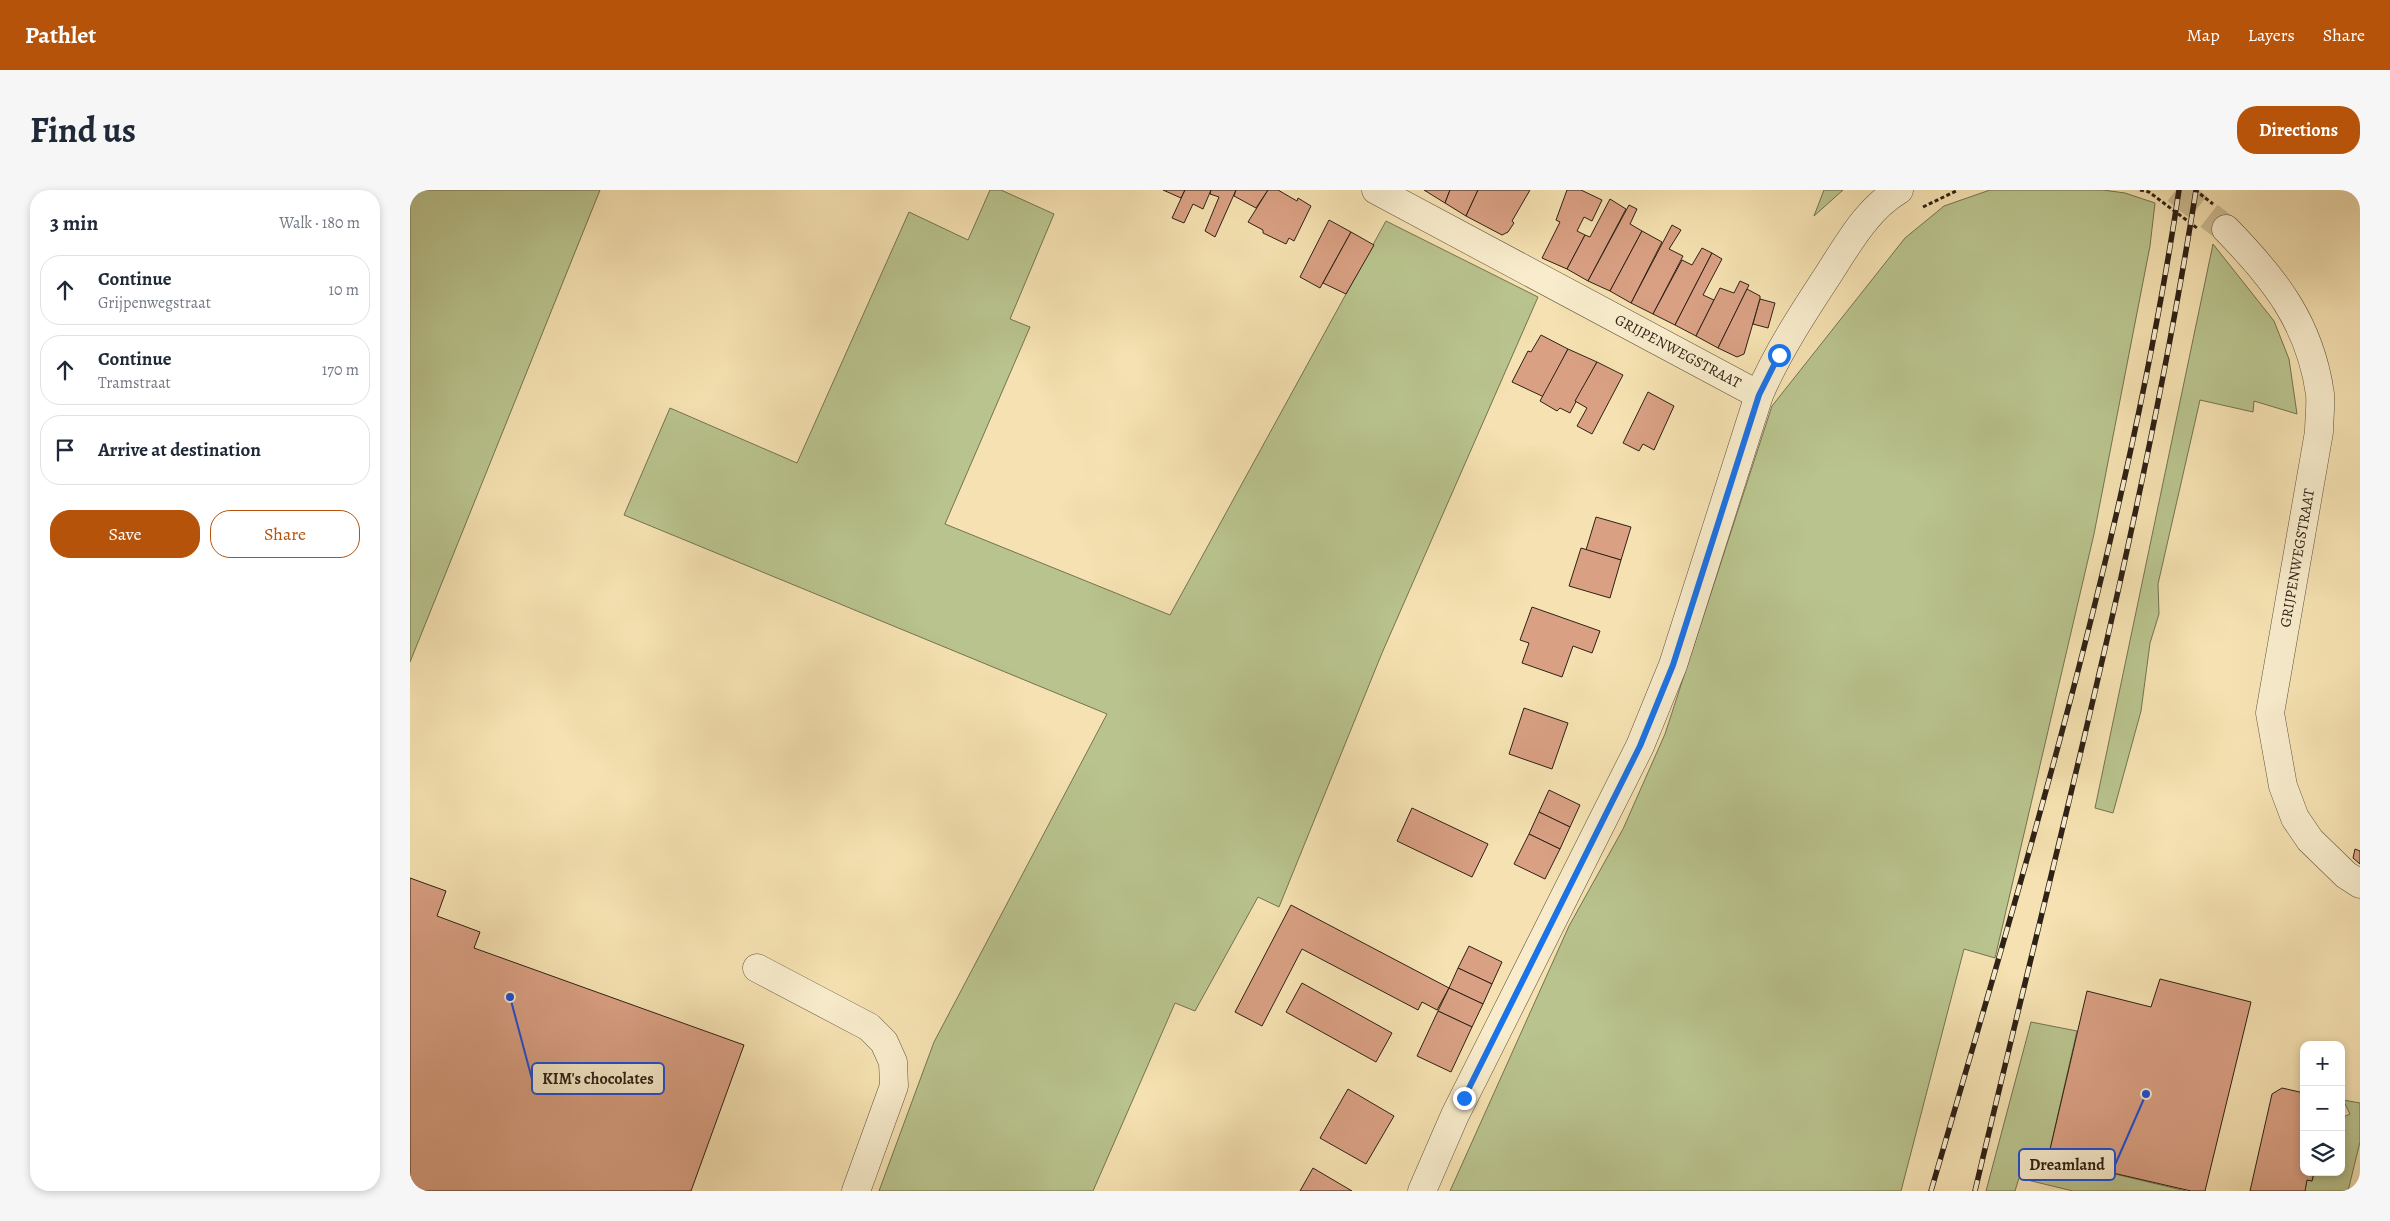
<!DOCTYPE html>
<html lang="en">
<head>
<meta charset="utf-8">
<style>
	body { margin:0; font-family:Alegreya,serif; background:#f6f6f7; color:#1f2937 }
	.controls { position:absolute; right:15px; bottom:15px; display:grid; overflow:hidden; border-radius:10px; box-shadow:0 2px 8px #0003 }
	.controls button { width:45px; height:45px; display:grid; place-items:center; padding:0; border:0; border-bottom:1px solid #e0e1e3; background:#fff; color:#1f2937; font:25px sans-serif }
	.stop { position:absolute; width:15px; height:15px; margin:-11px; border:4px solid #1a73e8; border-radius:50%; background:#fff }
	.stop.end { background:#1a73e8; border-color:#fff; box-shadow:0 1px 5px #0008 }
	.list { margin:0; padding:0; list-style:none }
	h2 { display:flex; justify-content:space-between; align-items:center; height:65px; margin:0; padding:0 20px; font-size:21px }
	h2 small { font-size:16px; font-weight:400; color:#747a83 }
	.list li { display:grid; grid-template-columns:32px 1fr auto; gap:15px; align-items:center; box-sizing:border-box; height:70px; margin:0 10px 10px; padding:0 10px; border:1px solid #e0e1e3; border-radius:20px }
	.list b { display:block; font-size:19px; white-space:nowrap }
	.list p { margin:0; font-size:16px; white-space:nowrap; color:#747a83 }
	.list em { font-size:16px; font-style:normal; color:#747a83 }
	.actions { display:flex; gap:10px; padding:15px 20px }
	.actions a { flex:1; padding:11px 0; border:1px solid #b45309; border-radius:20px; text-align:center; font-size:18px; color:#b45309 }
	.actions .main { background:#b45309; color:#fff }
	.icon { flex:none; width:28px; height:28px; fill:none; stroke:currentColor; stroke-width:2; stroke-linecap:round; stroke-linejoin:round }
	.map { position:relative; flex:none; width:1950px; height:1001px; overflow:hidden; border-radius:20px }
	header { display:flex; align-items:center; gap:30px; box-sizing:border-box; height:70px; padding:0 25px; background:#b45309; color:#fff }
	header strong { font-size:24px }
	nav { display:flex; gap:28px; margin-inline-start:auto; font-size:18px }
	.intro { display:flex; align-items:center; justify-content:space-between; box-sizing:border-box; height:120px; padding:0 30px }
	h1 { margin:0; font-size:35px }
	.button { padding:12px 22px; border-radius:20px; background:#b45309; color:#fff; font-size:18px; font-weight:700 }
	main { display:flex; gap:30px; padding:0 30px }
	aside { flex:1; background:#fff; border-radius:20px; box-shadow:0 2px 8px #0003 }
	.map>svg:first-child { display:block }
	.green { fill:#b9c38d; stroke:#747252 }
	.building { fill:#d9a083; stroke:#2e2116 }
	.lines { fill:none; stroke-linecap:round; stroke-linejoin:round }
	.minor-tunnel { stroke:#cdbb92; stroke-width:28; stroke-dasharray:28 14; stroke-linecap:butt }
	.minor-casing { stroke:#60513d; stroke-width:29 }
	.path { stroke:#2e2116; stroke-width:3; stroke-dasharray:4 2.5; stroke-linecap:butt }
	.minor { stroke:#f8eccc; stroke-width:28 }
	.rail-casing { stroke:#2e2116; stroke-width:5.5 }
	.rail { stroke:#f8eccc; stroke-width:4; stroke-dasharray:11; stroke-linecap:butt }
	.route { stroke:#1a73e8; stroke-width:6 }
	.labels { text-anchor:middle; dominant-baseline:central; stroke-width:4; stroke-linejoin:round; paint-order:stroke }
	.street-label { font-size:15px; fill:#2e2116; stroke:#f8eccc }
	.leader { fill:none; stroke:#1d4ed8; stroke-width:2 }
	.callout-dot { fill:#1d4ed8; stroke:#f8eccc; stroke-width:2 }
	.callout { fill:#f8eccc; stroke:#1d4ed8; stroke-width:2 }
	.callout-label { font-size:16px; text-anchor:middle; font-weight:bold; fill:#2e2116 }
</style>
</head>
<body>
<header>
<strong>Pathlet</strong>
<nav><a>Map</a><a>Layers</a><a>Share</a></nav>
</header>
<div class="intro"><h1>Find us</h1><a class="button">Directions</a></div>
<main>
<aside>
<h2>3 min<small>Walk · 180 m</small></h2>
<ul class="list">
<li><svg class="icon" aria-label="ahead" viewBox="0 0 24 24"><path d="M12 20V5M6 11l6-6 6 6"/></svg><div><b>Continue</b><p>Grijpenwegstraat</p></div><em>10 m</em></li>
<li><svg class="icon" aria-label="ahead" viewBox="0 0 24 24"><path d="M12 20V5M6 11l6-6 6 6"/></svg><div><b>Continue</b><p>Tramstraat</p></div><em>170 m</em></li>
<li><svg class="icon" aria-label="arrive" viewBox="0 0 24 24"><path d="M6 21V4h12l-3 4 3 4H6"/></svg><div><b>Arrive at destination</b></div></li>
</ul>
<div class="actions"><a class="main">Save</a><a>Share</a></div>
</aside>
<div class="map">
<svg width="1950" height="1001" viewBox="0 0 1950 1001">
	<rect width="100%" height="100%" fill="#f5e1b1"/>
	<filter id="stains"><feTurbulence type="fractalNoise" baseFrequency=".004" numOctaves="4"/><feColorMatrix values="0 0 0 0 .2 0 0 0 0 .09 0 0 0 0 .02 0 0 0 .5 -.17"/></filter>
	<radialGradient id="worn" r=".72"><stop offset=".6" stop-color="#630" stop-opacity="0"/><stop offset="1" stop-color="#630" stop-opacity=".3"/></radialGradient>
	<g class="green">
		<polygon points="0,0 190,0 0,472"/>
		<polygon points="580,0 591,0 644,24 600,129 620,137 535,334 760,425 976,31 1128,107 972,463 869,717 848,707 785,821 765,813 683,1001 469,1001 524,852 697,524 214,325 260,218 387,273 499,22 558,50"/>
		<polygon points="1414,0 1433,0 1404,26"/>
		<polygon points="1580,0 1693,0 1715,3 1745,13 1740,56 1684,344 1585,768 1554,759 1491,1001 1040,1001 1159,736 1213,639 1255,544 1362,216 1495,48 1534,16"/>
		<polygon points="1803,54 1864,131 1879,169 1887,224 1844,211 1843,222 1790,210 1748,394 1749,424 1740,453 1731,521 1703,623 1685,618"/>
		<polygon points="1621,832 1667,841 1638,968 1776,1001 1663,1001 1609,988 1605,1001 1576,1001"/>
		<polygon points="1933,910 1950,913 1950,952 1938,1001 1895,1001 1897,990 1902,991 1905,982 1931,982 1931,928 1940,924"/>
	</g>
	<g class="building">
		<polygon points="753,0 775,0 771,8"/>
		<polygon points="775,0 801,0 793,19 783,14 774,33 762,28"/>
		<polygon points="801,0 826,0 805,47 795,41 809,7 800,4"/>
		<polygon points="826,0 858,0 846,18 824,6"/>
		<polygon points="858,0 868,0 887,11 888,8 901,16 884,51 879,48 876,54 853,43 853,40 838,32"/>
		<polygon points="1014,0 1040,0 1035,13"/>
		<polygon points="1040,0 1068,0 1056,26 1035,13"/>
		<polygon points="1068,0 1120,0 1102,31 1104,33 1098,42 1092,45 1056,26"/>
		<polygon points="1157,0 1171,0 1192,10 1182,31 1174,27 1167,41 1175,45 1157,79 1132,68 1150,32 1146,30"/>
		<polygon points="1200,9 1216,19 1178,91 1157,79 1175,45 1180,47"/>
		<polygon points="1219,15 1227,19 1220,34 1232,41 1200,101 1178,91"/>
		<polygon points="919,30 941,42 910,98 890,87"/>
		<polygon points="1262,35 1271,40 1259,59 1273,66 1243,124 1221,113"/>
		<polygon points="1232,41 1252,52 1221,113 1200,101"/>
		<polygon points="941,42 964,55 936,104 913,93"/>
		<polygon points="1292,58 1302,63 1265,135 1243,124 1272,70 1282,75"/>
		<polygon points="1302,63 1312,69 1293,105 1304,110 1286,146 1265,135"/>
		<polygon points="1330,91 1339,95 1308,158 1286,146 1310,98 1324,103"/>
		<polygon points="1337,99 1350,106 1350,109 1334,164 1327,167 1308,158"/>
		<polygon points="1350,109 1365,113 1358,138 1343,134"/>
		<polygon points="1131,145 1158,159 1134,207 1102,192 1118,161 1121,162"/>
		<polygon points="1158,159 1187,172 1160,223 1150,218 1147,221 1130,211"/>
		<polygon points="1187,172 1213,185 1182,244 1167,236 1177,218 1165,211"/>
		<polygon points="1238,202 1264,216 1244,260 1233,254 1229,261 1213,253"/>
		<polygon points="1186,327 1221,337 1211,370 1176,360"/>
		<polygon points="1171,358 1211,370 1200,408 1159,396"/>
		<polygon points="1122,417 1190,441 1182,463 1163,456 1152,487 1112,473 1119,453 1110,450"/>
		<polygon points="1114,518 1158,533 1142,579 1099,564"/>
		<polygon points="1139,600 1170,615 1160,637 1129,622"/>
		<polygon points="1002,618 1078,654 1062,687 987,651"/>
		<polygon points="1129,622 1160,637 1150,659 1119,644"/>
		<polygon points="1119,644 1150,659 1135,689 1104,674"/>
		<polygon points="1945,659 1950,661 1950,674 1943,668"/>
		<polygon points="0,688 36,701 27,726 70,742 64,758 334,855 281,1001 0,1001"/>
		<polygon points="881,715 1039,798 1027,820 1012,812 1008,820 892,759 852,836 825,822"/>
		<polygon points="1059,756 1092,772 1082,794 1048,778"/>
		<polygon points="1048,778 1082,794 1073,814 1039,798"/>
		<polygon points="1750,789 1841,812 1795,1001 1781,1001 1638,968 1677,801 1741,817"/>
		<polygon points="892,793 982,843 966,872 876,822"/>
		<polygon points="1039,798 1073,814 1062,837 1028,821"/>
		<polygon points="1028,821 1062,837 1041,882 1007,866"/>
		<polygon points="1872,898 1894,903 1894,982 1904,982 1902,991 1897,990 1895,1001 1840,1001 1862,904"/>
		<polygon points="938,899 984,926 956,974 910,948"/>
		<polygon points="903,978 942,1001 890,1001"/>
	</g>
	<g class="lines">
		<polyline class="minor-tunnel" points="1766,0 1816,39"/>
		<g class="minor-casing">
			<g id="minor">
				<polyline points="966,0 1349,205"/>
				<path d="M1816 39C1864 88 1900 133 1910 204 1911 217 1909 230 1909 242L1860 523 1873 596 1885 628 1900 650 1936 685 1950 694"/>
				<polyline points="347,778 459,837 474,852 483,872 484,896 446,1001"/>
				<path d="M1012 1001 1045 925 1230 556 1263 475 1349 205C1367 163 1393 123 1418 85 1438 54 1457 19 1489 0"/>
			</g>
		</g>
		<g class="path">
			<polyline points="1730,0 1739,2 1787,38"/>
			<polyline points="1785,0 1803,14"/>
			<polyline points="1513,17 1548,0"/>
		</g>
		<use href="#minor" class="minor"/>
		<g class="rail-casing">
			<g id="rail">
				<path d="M1521 1001C1617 671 1718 340 1769 0"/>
				<path d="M1565 1001C1643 670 1733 336 1786 0"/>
			</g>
		</g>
		<use href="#rail" class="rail"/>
	</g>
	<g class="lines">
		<polyline class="route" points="1054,908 1230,556 1263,475 1349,205 1369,165"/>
	</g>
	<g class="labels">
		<g class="street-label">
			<text transform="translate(1268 161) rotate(28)">GRIJPENWEGSTRAAT</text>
			<text transform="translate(1887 368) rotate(-80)">GRIJPENWEGSTRAAT</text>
		</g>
	</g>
	<path class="leader" d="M100 807L122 889M1736 904L1705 975"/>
	<g class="callout-dot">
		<circle cx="100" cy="807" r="5"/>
		<circle cx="1736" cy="904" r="5"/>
	</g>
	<g class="callout">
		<rect x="122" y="873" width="132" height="31" rx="5"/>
		<rect x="1609" y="959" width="96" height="31" rx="5"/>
	</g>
	<g class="callout-label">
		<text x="188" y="894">KIM's chocolates</text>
		<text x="1657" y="980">Dreamland</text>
	</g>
	<rect width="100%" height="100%" filter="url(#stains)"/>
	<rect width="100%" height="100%" fill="url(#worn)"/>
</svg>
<div class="controls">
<button>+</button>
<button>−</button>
<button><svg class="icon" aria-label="layers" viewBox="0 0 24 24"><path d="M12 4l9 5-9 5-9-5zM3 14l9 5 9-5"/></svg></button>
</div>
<div class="stop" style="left:1369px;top:165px"></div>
<div class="stop end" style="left:1054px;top:908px"></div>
</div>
</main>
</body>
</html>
